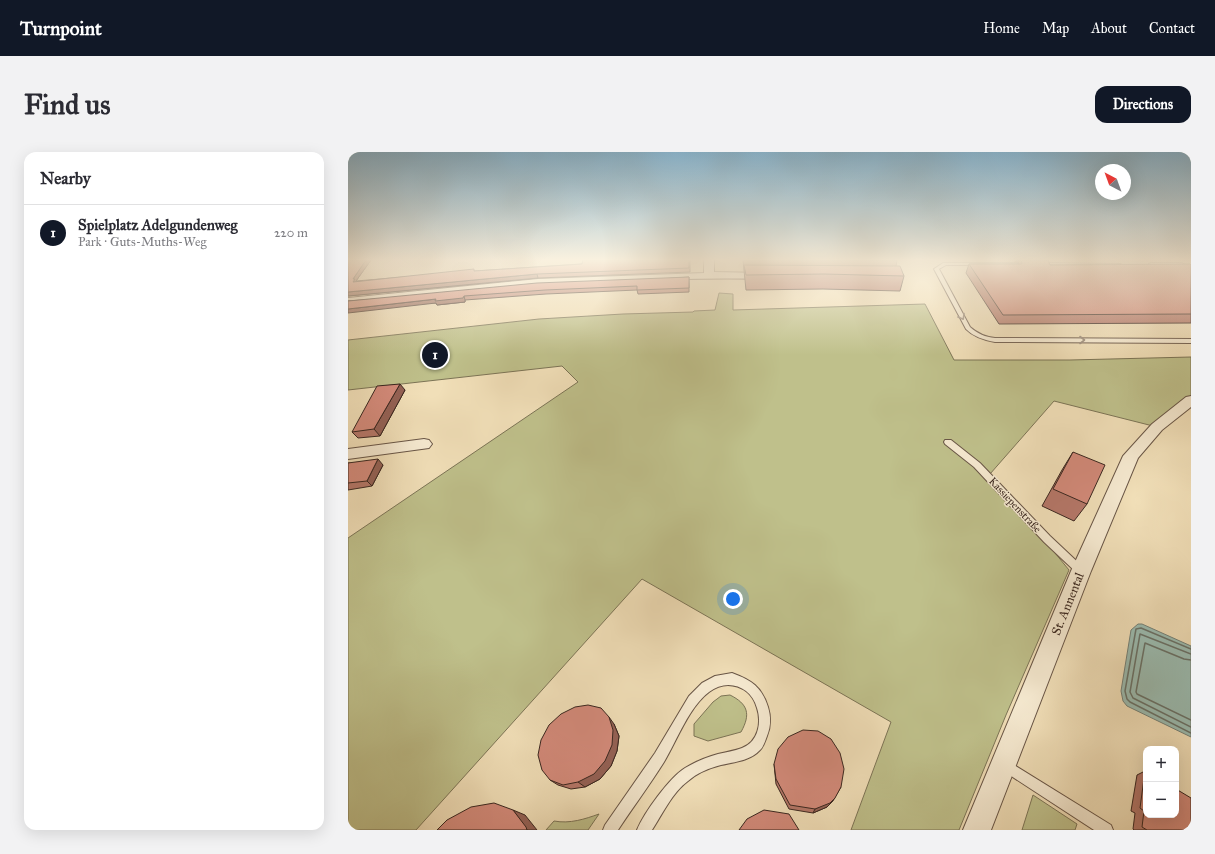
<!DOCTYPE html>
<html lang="en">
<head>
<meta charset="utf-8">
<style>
	body { margin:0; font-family:"IM FELL Great Primer",serif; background:#f2f2f3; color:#2b2b33 }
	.controls { position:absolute; right:12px; bottom:12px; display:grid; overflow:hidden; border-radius:8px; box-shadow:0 4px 16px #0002 }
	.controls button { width:36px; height:36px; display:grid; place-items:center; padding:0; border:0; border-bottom:1px solid #e1e1e2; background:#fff; color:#2b2b33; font:20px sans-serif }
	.compass { position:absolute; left:747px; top:12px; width:36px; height:36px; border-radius:50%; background:#fff; box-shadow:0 4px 16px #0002; rotate:319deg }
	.you { position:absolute; left:385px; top:447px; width:14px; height:14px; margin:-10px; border:3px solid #fff; border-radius:50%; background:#1a73e8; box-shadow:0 0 0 6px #1a73e833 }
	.badge { display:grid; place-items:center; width:26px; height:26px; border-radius:50%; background:#111827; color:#fff; font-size:13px; font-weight:700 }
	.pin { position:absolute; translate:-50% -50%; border:2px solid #fff; box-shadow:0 1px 4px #0006 }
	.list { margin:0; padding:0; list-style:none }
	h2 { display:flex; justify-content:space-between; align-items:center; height:52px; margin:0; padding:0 16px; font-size:17px }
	h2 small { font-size:13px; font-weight:400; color:#7c7c81 }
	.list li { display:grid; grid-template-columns:26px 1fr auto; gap:12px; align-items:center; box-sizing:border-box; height:56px; padding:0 16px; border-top:1px solid #e1e1e2 }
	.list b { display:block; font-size:15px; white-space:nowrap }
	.list p { margin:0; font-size:13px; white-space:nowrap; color:#7c7c81 }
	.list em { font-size:13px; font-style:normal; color:#7c7c81 }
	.map { position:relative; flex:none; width:843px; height:678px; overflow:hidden; border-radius:12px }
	header { display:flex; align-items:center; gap:24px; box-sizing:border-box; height:56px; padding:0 20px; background:#111827; color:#fff }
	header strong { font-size:19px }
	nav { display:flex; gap:22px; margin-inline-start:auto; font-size:14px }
	.intro { display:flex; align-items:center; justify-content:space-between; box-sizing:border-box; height:96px; padding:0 24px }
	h1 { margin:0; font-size:28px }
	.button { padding:10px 18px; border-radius:12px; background:#111827; color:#fff; font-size:14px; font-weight:700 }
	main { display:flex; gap:24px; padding:0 24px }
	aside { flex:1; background:#fff; border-radius:12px; box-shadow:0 4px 16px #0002 }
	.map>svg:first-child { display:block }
	.green { fill:#bfc08b; stroke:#7c7456 }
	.water { fill:#9bbcb1; stroke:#748077 }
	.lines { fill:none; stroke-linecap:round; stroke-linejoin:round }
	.shore { stroke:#6a7268; stroke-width:1.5 }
	.service-casing { stroke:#685546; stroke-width:2 }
	.minor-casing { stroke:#685546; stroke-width:2 }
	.service { fill:#f6ead1; fill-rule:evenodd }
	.minor { fill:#f6ead1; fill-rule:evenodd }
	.wall { fill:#b57769; stroke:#3a2720 }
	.shaded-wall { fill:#946155; stroke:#3a2720 }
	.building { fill:#d38a7a; stroke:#3a2720 }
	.oneway { stroke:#988878 }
	.labels { text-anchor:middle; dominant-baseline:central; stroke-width:3; stroke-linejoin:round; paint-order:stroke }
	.street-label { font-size:11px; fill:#3a2720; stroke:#f6ead1 }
	.near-street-label { font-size:13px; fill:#3a2720; stroke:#f6ead1 }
</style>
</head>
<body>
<header>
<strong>Turnpoint</strong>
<nav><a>Home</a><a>Map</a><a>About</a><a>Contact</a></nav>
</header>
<div class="intro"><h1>Find us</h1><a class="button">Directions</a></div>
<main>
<aside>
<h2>Nearby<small></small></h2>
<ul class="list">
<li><span class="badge">1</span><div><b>Spielplatz Adelgundenweg</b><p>Park · Guts-Muths-Weg</p></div><em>220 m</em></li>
</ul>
</aside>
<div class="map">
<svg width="843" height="678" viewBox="0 0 843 678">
	<rect width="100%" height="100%" fill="#f1dfb8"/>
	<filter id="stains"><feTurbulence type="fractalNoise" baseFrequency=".005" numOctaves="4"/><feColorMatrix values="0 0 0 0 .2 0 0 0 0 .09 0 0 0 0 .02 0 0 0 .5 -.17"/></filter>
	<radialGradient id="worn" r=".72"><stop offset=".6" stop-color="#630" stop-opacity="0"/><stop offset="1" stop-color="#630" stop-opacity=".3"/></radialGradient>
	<g class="green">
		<polygon points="371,141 385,142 385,158 577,152 606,208 722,208 843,205 843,247 809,275 706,249 642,322 721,418 658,563 611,678 503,678 543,570 294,427 68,678 0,678 0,386 230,230 214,214 0,238 0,188 191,167 275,162 345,160 346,159 367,158"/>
		<path d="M382 543C400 552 403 562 393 580L360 589 346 584V572L365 550 373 544Z"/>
		<polygon points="685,643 729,672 727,678 674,678"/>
		<path d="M251 662 240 678H198L206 669C222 672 237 667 251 662Z"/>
	</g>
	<polygon class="water" points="790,472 794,472 843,494 843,585 779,554 775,549 773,539 783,478"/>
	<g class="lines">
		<g class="shore">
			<polyline points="843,497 793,476 788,477 777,539 779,547 782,550 843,581"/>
			<polyline points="843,502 792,482 782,540 785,546 843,575"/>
			<polyline points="843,508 836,507 797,491 788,540 789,542 843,568"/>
		</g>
		<g class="service-casing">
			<g id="service">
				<path d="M595 111H680L682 112 680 113H598L591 117 622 175C630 182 637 185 647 186L843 187V191L647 190C636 188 626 185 618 177L586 117Z"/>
				<polygon points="691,111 772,112 774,113 772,114 689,113 689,112"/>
				<polygon points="803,111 834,111 843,117 843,120 833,113 801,113 801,112"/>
				<polygon points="597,288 603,288 632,311 702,384 736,416 738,419 736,422 733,423 730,422 696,390 626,315 597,292 596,290"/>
				<path d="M384 521C403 528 414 535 420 555 423 565 423 574 419 584 417 589 416 594 412 598 402 609 386 610 373 613 361 616 349 621 340 629 324 641 315 661 304 678H289C296 661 321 626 337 616 347 610 359 605 370 602 378 600 386 599 394 596 410 590 414 571 409 556 403 534 379 526 361 540 341 555 329 588 316 610 301 634 285 655 270 678H255L257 673 307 601 341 544 354 531 367 524Z"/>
				<polygon points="658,608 763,673 765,678 746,678 654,618 652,614 654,610"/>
			</g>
		</g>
		<g class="minor-casing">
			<g id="minor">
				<path d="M356 108H366V120L419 121 424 124 419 127C279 124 139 137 0 152V146L190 127 356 121Z"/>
				<polygon points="843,244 843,255 814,278 790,306 743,419 643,678 615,678 723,419 775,304 804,272 838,245"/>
				<polygon points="76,287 81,288 84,292 81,296 0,307 0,297"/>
			</g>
		</g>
		<use href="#service" class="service"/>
		<use href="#minor" class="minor"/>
	</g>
	<g class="wall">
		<polygon points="0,108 23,108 8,129 127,119 234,112 235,108 342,108 342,120 190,126 0,144"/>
		<polygon points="395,108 549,108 548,114 556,124 552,139 475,137 398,138"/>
		<polygon points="667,108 700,108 702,113 843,113 843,171 651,172 618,121 621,112 670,112 671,110 667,110"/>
		<polygon points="341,125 341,140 290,142 289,138 198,142 117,148 117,150 89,153 88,151 0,149"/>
		<polygon points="57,238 32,284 10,286 4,280"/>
		<polygon points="725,300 739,352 726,369 694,354 714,318"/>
		<polygon points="0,311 35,313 24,334 0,338"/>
		<polygon points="266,572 271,584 269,599 263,614 252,627 237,635 223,637 210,633 202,628"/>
		<polygon points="426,612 493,635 484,650 479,655 465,661 441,657 428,632"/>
		<polygon points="797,619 843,678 786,678 785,677 787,661 783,659 789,623"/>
	</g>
	<g class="shaded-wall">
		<polygon points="18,108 23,108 8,129 8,134 5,127"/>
		<polygon points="189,122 190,126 0,144 0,140"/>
		<polygon points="116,144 117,148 117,150 89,153 88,151 0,161 0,157"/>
		<polygon points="52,232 57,238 32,284 26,277"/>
		<polygon points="30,307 35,313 24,334 19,329"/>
		<polygon points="261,565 266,572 271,584 269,599 263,614 252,627 237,635 230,630"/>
		<polygon points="487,646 484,650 479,655 465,661 467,657"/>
		<polygon points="165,658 177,663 189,678 179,678"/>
	</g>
	<g class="building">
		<polygon points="0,108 18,108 5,127 7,127 5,130 126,117 126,119 234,112 235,108 341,108 341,116 189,122 0,140"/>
		<polygon points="673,108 700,108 702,113 842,112 843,113 843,162 655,163 621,112 674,112"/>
		<polygon points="396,113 552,114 556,124 476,122 398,123"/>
		<polygon points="341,125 341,136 289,138 289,134 197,138 116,144 115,146 87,149 88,147 0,157 0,149 189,131"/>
		<polygon points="52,232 26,277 4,280 29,234"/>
		<polygon points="725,300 757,313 739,352 705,337"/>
		<polygon points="30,307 19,329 0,331 0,311"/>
		<polygon points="240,553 253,556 261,565 265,578 264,593 257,609 246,622 230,630 215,633 202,628 194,618 190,603 193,588 201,573 213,562 227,555"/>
		<polygon points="455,578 470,579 483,587 492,601 496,617 493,635 487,646 482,651 467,657 442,653 428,627 426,612 430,597 440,585"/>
		<polygon points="797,619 798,620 798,663 828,663 828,637 843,646 843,678 799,678 794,675 796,659 792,656"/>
		<polygon points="146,651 165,658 178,675 179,678 89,678 99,668 123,655"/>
		<polygon points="416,658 441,662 451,678 391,678 399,667"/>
	</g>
	<defs><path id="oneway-chevron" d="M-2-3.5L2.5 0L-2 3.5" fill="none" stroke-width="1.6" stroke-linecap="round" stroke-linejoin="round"/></defs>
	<g class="oneway">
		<use href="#oneway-chevron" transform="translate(614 165) rotate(61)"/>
		<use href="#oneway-chevron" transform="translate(734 188)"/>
	</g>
	<linearGradient id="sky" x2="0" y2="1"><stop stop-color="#89b7d2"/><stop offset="0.53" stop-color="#f9f1df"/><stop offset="1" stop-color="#f9f1df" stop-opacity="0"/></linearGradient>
	<rect width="843" height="203" fill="url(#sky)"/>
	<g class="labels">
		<g class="street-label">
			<text transform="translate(667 353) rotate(47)">Kassiepenstraße</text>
		</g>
		<g class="near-street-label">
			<text transform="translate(720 452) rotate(-68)">St. Annental</text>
		</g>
	</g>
	<rect width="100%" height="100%" filter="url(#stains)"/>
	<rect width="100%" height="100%" fill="url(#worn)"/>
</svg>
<div class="controls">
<button>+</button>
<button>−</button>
</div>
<svg class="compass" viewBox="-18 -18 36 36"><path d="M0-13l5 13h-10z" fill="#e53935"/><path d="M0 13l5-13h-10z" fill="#7c7c81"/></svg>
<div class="you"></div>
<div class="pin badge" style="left:87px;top:203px">1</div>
</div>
</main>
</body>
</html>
